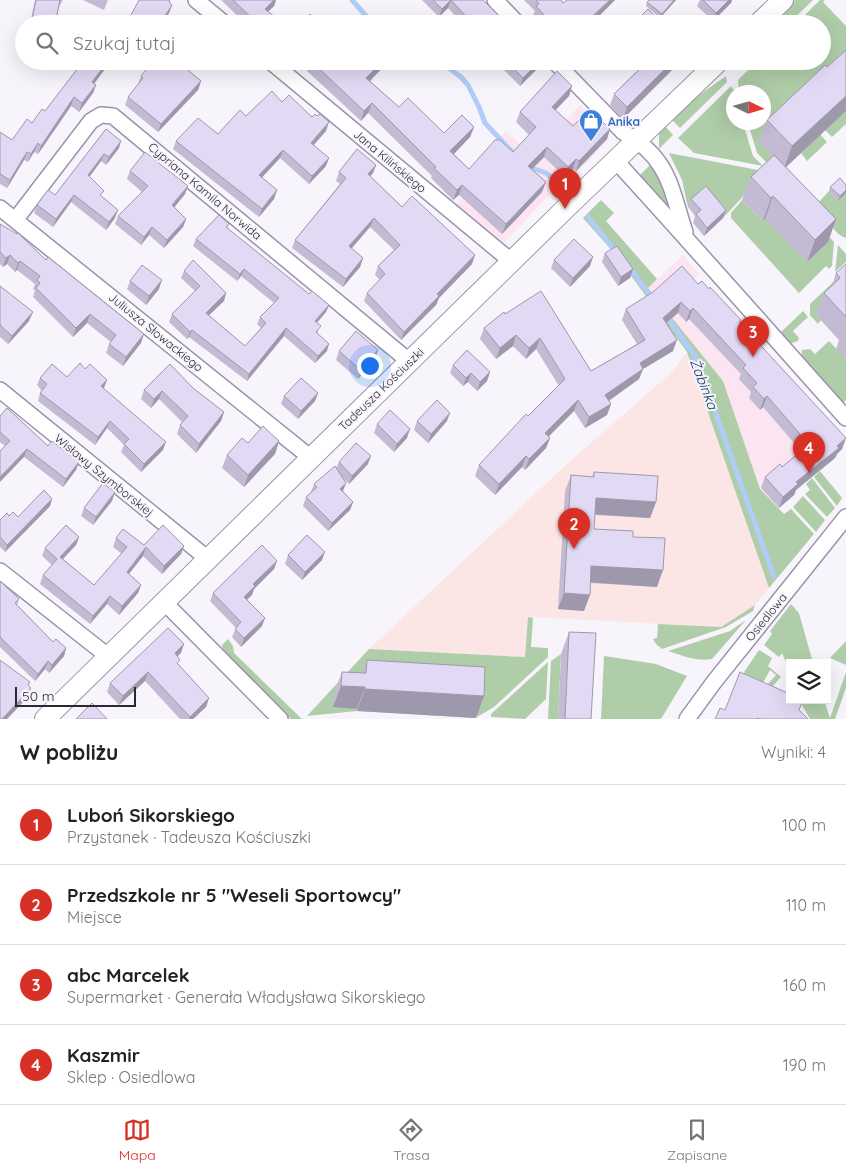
<!DOCTYPE html>
<html lang="pl">
<head>
<meta charset="utf-8">
<style>
	body { margin:0; font-family:Quicksand,sans-serif; background:#f6f6f6; color:#222 }
	.controls { position:absolute; right:15px; bottom:15px; display:grid; overflow:hidden; border-radius:0px; box-shadow:0 5px 20px #0002 }
	.controls button { width:45px; height:45px; display:grid; place-items:center; padding:0; border:0; border-bottom:1px solid #e0e0e0; background:#fff; color:#222; font:25px sans-serif }
	.compass { position:absolute; left:726px; top:85px; width:45px; height:45px; border-radius:50%; background:#fff; box-shadow:0 5px 20px #0002; rotate:95deg }
	.scale { position:absolute; left:15px; bottom:12px; width:121px; box-sizing:border-box; padding-left:5px; border:2px solid #2b2833; border-top:0; font-size:14px; line-height:18px; white-space:nowrap; color:#2b2833; -webkit-text-stroke:4px #f7f5fb; paint-order:stroke }
	.you { position:absolute; left:369px; top:365px; width:18px; height:18px; margin:-12px; border:4px solid #fff; border-radius:50%; background:#1a73e8; box-shadow:0 0 0 8px #1a73e833 }
	.badge { display:grid; place-items:center; width:32px; height:32px; border-radius:50%; background:#d93025; color:#fff; font-size:16px; font-weight:700 }
	.pin { position:absolute; translate:-50% -41px; filter:drop-shadow(0 1px 2px #0008) }
	.pin::after { content:''; position:absolute; top:26px; width:18px; height:15px; background:inherit; clip-path:polygon(0 0,100% 0,50% 100%) }
	.list { margin:0; padding:0; list-style:none }
	h2 { display:flex; justify-content:space-between; align-items:center; height:65px; margin:0; padding:0 20px; font-size:21px }
	h2 small { font-size:16px; font-weight:400; color:#767676 }
	.list li { display:grid; grid-template-columns:32px 1fr auto; gap:15px; align-items:center; box-sizing:border-box; height:80px; padding:0 20px; border-top:1px solid #e0e0e0 }
	.list b { display:block; font-size:19px; white-space:nowrap }
	.list p { margin:0; font-size:16px; white-space:nowrap; color:#767676 }
	.list em { font-size:16px; font-style:normal; color:#767676 }
	.icon { flex:none; width:28px; height:28px; fill:none; stroke:currentColor; stroke-width:2; stroke-linecap:round; stroke-linejoin:round }
	.map { position:relative; flex:none; width:846px; height:719px; overflow:hidden }
	.search { position:absolute; background:#fff; box-shadow:0 5px 20px #0002; left:15px; right:15px; top:15px; height:55px; display:flex; align-items:center; gap:12px; box-sizing:border-box; padding:0 18px; border-radius:28px; color:#767676; font-size:19px }
	.sheet { height:385px; background:#fff }
	nav { display:flex; justify-content:space-around; align-items:center; box-sizing:border-box; height:70px; border-top:1px solid #e0e0e0; background:#fff; font-size:14px; color:#767676 }
	nav a { display:grid; justify-items:center; gap:2px }
	nav .on { color:#d93025 }
	.map>svg:first-child { display:block }
	.commercial { fill:#fce5f1 }
	.education { fill:#fce6e5 }
	.green { fill:#b0cda9 }
	.lines { fill:none; stroke-linecap:round; stroke-linejoin:round }
	.stream { stroke:#b0cdf9; stroke-width:5 }
	.street-casing { stroke:#9b93ad; stroke-width:18 }
	.secondary-casing { stroke:#9b93ad; stroke-width:22 }
	.street { stroke:#fff; stroke-width:15 }
	.secondary { stroke:#fff; stroke-width:20 }
	.wall { fill:#c2bbd3 }
	.shaded-wall { fill:#9e98ac }
	.building { fill:#e2d9f5; stroke:#9e98ac }
	.labels { text-anchor:middle; dominant-baseline:central; stroke-width:4; stroke-linejoin:round; paint-order:stroke }
	.shop-label { font-size:12px; font-weight:bold; fill:#366cbe; stroke:#f7f5fb; text-anchor:start }
	.street-label { font-size:12px; fill:#2b2833; stroke:#f7f5fb }
	.water-label { font-size:14px; font-style:italic; fill:#103367; stroke:#f7f5fb }
</style>
</head>
<body>
<div class="map">
<svg width="846" height="719" viewBox="0 0 846 719">
	<rect width="100%" height="100%" fill="#f7f5fb"/>
	<g class="commercial">
		<polygon points="580,105 607,131 609,139 577,173 570,173 504,243 456,205 481,177 471,167 506,131 539,161 550,149 544,143"/>
		<polygon points="683,255 699,274 687,286 842,449 833,456 835,458 792,493 794,495 778,509 760,489 723,381 648,288"/>
	</g>
	<polygon class="education" points="687,352 769,588 752,609 721,627 528,617 525,657 369,649 569,462 671,373"/>
	<g class="green">
		<polygon points="795,0 813,0 788,24 777,24"/>
		<polygon points="820,0 825,0 823,2 846,26 846,65 784,169 772,168 757,153 748,123 764,122 764,92 739,92 738,80 757,61 822,61 822,24 796,24"/>
		<polygon points="726,76 727,82 680,128 671,119 699,95"/>
		<polygon points="731,86 735,92 734,122 743,123 753,156 763,166 694,153 678,138"/>
		<polygon points="846,111 846,124 832,137 825,130"/>
		<polygon points="665,126 673,135 659,149 659,133"/>
		<polygon points="820,134 827,142 807,161 801,153"/>
		<polygon points="669,153 763,171 761,177 723,218 703,195 688,207 682,180"/>
		<polygon points="650,165 659,177 670,211 639,176"/>
		<path d="M829 191 838 201 846 193V238C832 234 825 213 819 202Z"/>
		<polygon points="601,200 614,213 606,221 657,279 648,288 723,381 760,489 784,514 791,509 814,534 769,588 687,352 615,254 583,218"/>
		<polygon points="742,200 762,220 765,219 822,229 834,242 832,266 829,269 826,266 799,293 731,218 731,213"/>
		<polygon points="838,245 846,254 846,262 835,272"/>
		<polygon points="846,270 816,315 821,320 818,324 810,315 810,304"/>
		<polygon points="803,311 808,317 793,331 799,338 798,341 789,344 780,333"/>
		<polygon points="829,341 846,359 846,400 842,404 801,358 802,350 810,349 815,354"/>
		<polygon points="820,471 842,498 837,506 814,477"/>
		<polygon points="812,478 835,508 827,517 805,494 810,490 806,484"/>
		<polygon points="803,496 825,520 816,532 793,507"/>
		<polygon points="791,604 799,613 813,663 790,663 790,671 782,653 779,657 764,645 772,634 770,631"/>
		<polygon points="755,605 753,611 726,627 662,649 656,644 653,639 657,638 658,624 721,627"/>
		<polygon points="528,617 533,618 531,647 548,648 548,657 494,707 477,717 477,689 357,711 307,716 369,649 525,657"/>
		<path d="M746 620 712 659C698 662 683 656 668 651L730 631Z"/>
		<polygon points="228,639 233,646 234,653 302,719 291,719 224,653 222,645"/>
		<polygon points="846,641 846,665 830,658"/>
		<polygon points="759,650 772,658 768,666 781,677 772,687 767,685 776,675 770,670 763,683 745,675 744,672"/>
		<polygon points="561,654 558,719 548,719 551,661"/>
		<polygon points="604,656 656,664 687,676 661,719 601,719"/>
		<polygon points="548,662 546,699 525,719 491,717 491,714"/>
		<polygon points="846,672 846,688 835,719 810,719 799,700 824,700 830,718"/>
	</g>
	<g class="lines">
		<g class="stream">
			<polyline points="352,0 367,17 377,24"/>
			<polyline points="439,61 461,77 468,85 479,107 485,123 517,157"/>
			<polyline points="526,166 546,173 558,183"/>
			<polyline points="588,217 616,252"/>
			<polyline points="628,266 653,299"/>
			<polyline points="666,315 696,358 774,577"/>
		</g>
		<g class="street-casing">
			<g id="street">
				<polyline points="196,0 225,24"/>
				<polyline points="495,0 518,24"/>
				<polyline points="270,61 511,261"/>
				<path d="M554 61 623 132C669 158 670 186 685 232"/>
				<path d="M615 160C693 245 769 332 846 418"/>
				<polyline points="0,208 311,458"/>
				<polyline points="16,219 91,121 101,115 113,116 410,362"/>
				<polyline points="0,390 208,559"/>
				<polyline points="0,571 109,657"/>
				<polyline points="164,602 280,719"/>
				<polyline points="687,719 714,682 846,517"/>
			</g>
		</g>
		<g class="secondary-casing">
			<g id="secondary">
				<polyline points="758,24 783,0"/>
				<polyline points="45,719 565,209 719,61"/>
			</g>
		</g>
		<use href="#street" class="street"/>
		<use href="#secondary" class="secondary"/>
	</g>
	<g class="wall">
		<polygon points="35,0 63,0 60,5 60,4 55,24 30,24"/>
		<polygon points="83,0 108,0 104,10"/>
		<polygon points="221,0 276,0 274,6 268,12 280,24 246,24"/>
		<polygon points="422,0 483,0 498,20 502,24 463,24 448,8 439,17"/>
		<polygon points="524,0 561,0 563,3 615,0 591,24 542,24 533,15 535,11"/>
		<polygon points="676,0 660,18 646,6 647,2"/>
		<polygon points="700,0 732,0 731,3 713,21 697,6"/>
		<polygon points="172,5 169,13 163,24 128,23 131,15"/>
		<polygon points="67,61 108,61 105,69 94,84 96,85 93,93 79,112 71,106 38,154 34,152 28,162 24,160 7,188 0,184 0,132 12,140 45,111 76,71 67,64"/>
		<polygon points="308,61 389,61 370,81 399,107 444,133 474,127 470,137 454,154 469,169 513,152 529,135 516,122 520,112 572,86 569,96 555,110 573,126 610,129 607,139 576,171 573,169 565,177 544,157 532,169 546,182 542,192 502,234 459,195 453,200 431,178 432,176 368,113 361,121 307,71 310,63"/>
		<polygon points="495,61 540,61 537,69 520,86"/>
		<polygon points="582,61 591,61 586,66"/>
		<polygon points="641,61 681,61 623,119 610,105 614,94 644,64"/>
		<polygon points="178,62 201,81 198,90 158,132 125,105 128,97 138,85 138,84 141,76"/>
		<polygon points="825,65 786,167 836,219 828,242 807,262 765,219 763,221 742,200 751,177 772,156 759,142 767,120"/>
		<polygon points="282,102 326,131 314,145 326,166 309,184 280,158 262,177 277,190 274,199 259,217 173,149 176,141 218,134 246,116"/>
		<polygon points="106,129 119,148 106,165 101,161 89,177 115,218 106,230 71,202 53,227 34,213 37,205 55,195"/>
		<polygon points="376,165 373,173 370,176 402,207 472,264 439,298 436,305 401,340 364,301 367,293 380,280 375,275 378,266 394,250 370,227 351,248 363,258 360,267 343,287 292,248 295,240 340,184 336,181 339,172"/>
		<polygon points="130,171 185,194 174,207 186,219 183,227 164,248 149,235 141,245 115,224 118,216 142,192 127,179"/>
		<polygon points="846,185 846,193 838,201 829,191 830,187"/>
		<polygon points="691,199 726,210 723,218 704,236 693,223 695,216 688,207"/>
		<polygon points="0,224 46,260 141,343 123,366 106,353 109,344 111,342 87,323 73,337 33,297 35,290 33,289 35,284 17,270 15,272 7,264 3,267 0,264"/>
		<polygon points="229,224 227,228 309,294 329,305 326,312 317,323 318,334 327,351 315,363 284,336 247,381 189,337 187,339 169,322 172,314 195,291 181,278 184,271 226,293 224,301 209,315 245,346 261,328 257,324 260,317 274,303 241,276 237,281 193,246 196,239"/>
		<polygon points="605,253 633,269 630,278 618,286 602,262"/>
		<polygon points="554,260 590,266 570,287 551,268"/>
		<polygon points="846,264 846,359 836,349 839,340 816,315 824,293 832,286 836,273"/>
		<polygon points="130,281 159,289 146,305 127,289"/>
		<polygon points="698,284 709,289 741,320 740,323 842,449 837,454 835,458 796,490 794,495 779,508 761,488 765,477 782,467 799,453 794,447 795,444 763,407 760,410 749,398 751,392 739,379 741,374 689,319 686,322 678,313 666,323 673,351 643,369 639,379 609,401 611,404 607,415 585,428 574,411 549,436 550,438 546,448 525,470 522,467 495,495 475,476 479,465 559,386 536,349 526,359 513,346 496,359 480,339 484,328 505,314 591,371 637,344 622,320 626,309"/>
		<polygon points="0,286 29,321 8,344 0,337"/>
		<polygon points="378,350 375,358 358,379 336,360 339,351"/>
		<polygon points="453,365 490,372 487,381 477,391 468,382 463,386 450,373"/>
		<polygon points="67,377 104,388 103,388 163,450 141,472 121,452 124,445 107,428 95,445 38,401 40,393 42,391 37,385 40,378"/>
		<polygon points="193,388 224,412 221,421 196,453 177,434 180,425 182,422 159,399 151,408 141,399 144,390"/>
		<polygon points="318,393 315,401 298,419 281,404 284,396"/>
		<polygon points="0,416 48,446 79,462 76,470 63,487 24,457 5,446 0,442"/>
		<polygon points="417,421 447,421 428,443 414,430"/>
		<polygon points="377,424 407,438 394,452 374,433"/>
		<polygon points="279,441 275,454 244,487 222,468 227,455 248,443"/>
		<polygon points="339,462 368,464 349,484 342,477 343,491 353,502 350,510 328,531 303,506 306,497 311,492 314,484 336,468"/>
		<polygon points="594,472 656,502 650,518 594,515 594,529 633,537 657,587 590,583 584,611 558,609 565,491 571,475 592,477"/>
		<polygon points="52,499 50,506 5,552 0,547 0,520 9,516 18,517"/>
		<polygon points="112,501 93,525 81,516 84,508"/>
		<polygon points="79,537 76,545 63,559 94,585 122,554 113,547 116,538 144,545 184,546 181,554 162,574 143,556 129,574 141,585 138,593 119,615 107,604 90,624 40,584 43,575 52,565 42,556 45,548"/>
		<polygon points="288,555 322,560 302,580 285,564"/>
		<polygon points="277,561 274,569 254,589 252,595 247,600 262,626 241,647 232,637 236,628 210,601 213,593"/>
		<polygon points="0,583 19,599 17,605 53,642 66,648 64,656 49,673 45,669 35,681 0,647"/>
		<polygon points="569,632 591,719 558,719 561,654"/>
		<polygon points="181,653 177,656 178,665 209,698 206,707 193,719 180,719 145,681 119,705 107,692 110,683"/>
		<polygon points="367,660 484,696 476,718 357,711 357,709 333,707 334,693 342,672 362,673"/>
	</g>
	<g class="shaded-wall">
		<polygon points="274,0 276,0 274,6 262,17 265,9"/>
		<polygon points="451,0 448,8 439,17 442,9"/>
		<polygon points="610,0 615,0 591,24 586,24"/>
		<polygon points="674,0 676,0 660,18 662,14"/>
		<polygon points="729,0 732,0 731,3 713,21 716,13"/>
		<polygon points="172,5 169,13 163,24 160,24"/>
		<polygon points="108,61 105,69 89,90 92,82"/>
		<polygon points="383,61 389,61 363,88 366,78"/>
		<polygon points="540,61 537,69 520,86 523,78"/>
		<polygon points="673,61 681,61 623,119 627,107"/>
		<polygon points="201,81 198,90 158,132 161,124"/>
		<polygon points="96,85 93,93 79,112 82,103"/>
		<polygon points="572,86 569,96 549,117 552,107"/>
		<polygon points="846,96 846,111 784,169 792,146"/>
		<polygon points="74,97 71,106 38,154 41,146"/>
		<polygon points="372,103 368,113 361,121 364,111"/>
		<polygon points="329,122 326,131 308,151 311,143"/>
		<polygon points="474,127 470,137 447,161 450,151"/>
		<polygon points="610,129 607,139 576,171 579,161"/>
		<polygon points="121,141 119,148 106,165 109,157"/>
		<polygon points="38,143 34,152 28,162 31,154"/>
		<polygon points="547,147 544,157 525,176 528,166"/>
		<polygon points="283,150 280,158 256,184 259,175"/>
		<polygon points="27,152 24,160 7,188 10,180"/>
		<polygon points="104,154 101,161 85,183 88,175"/>
		<polygon points="329,158 326,166 309,184 312,176"/>
		<polygon points="576,159 573,169 565,177 568,167"/>
		<polygon points="376,165 373,173 365,183 368,174"/>
		<polygon points="546,182 542,192 502,234 506,224"/>
		<polygon points="462,185 459,195 453,200 457,190"/>
		<polygon points="188,186 185,194 169,214 172,205"/>
		<polygon points="277,190 274,199 259,217 262,209"/>
		<polygon points="846,190 846,193 838,201 840,196"/>
		<polygon points="74,195 71,202 53,227 56,219"/>
		<polygon points="773,196 765,219 763,221 771,198"/>
		<polygon points="118,210 115,218 106,230 109,222"/>
		<polygon points="726,210 723,218 704,236 707,228"/>
		<polygon points="374,218 370,227 346,255 349,246"/>
		<polygon points="186,219 183,227 164,248 167,240"/>
		<polygon points="836,219 828,242 807,262 815,240"/>
		<polygon points="152,227 149,235 141,245 144,237"/>
		<polygon points="10,255 7,264 3,267 6,258"/>
		<polygon points="475,255 472,264 439,298 436,305 401,340 404,332 437,294"/>
		<polygon points="593,257 590,266 570,287 573,278"/>
		<polygon points="363,258 360,267 343,287 346,279"/>
		<polygon points="20,261 17,270 15,272 18,263"/>
		<polygon points="244,269 241,276 237,281 240,274"/>
		<polygon points="633,269 630,278 618,286 621,277"/>
		<polygon points="162,280 159,289 146,305 149,296"/>
		<polygon points="226,293 224,301 204,320 206,313"/>
		<polygon points="681,302 678,313 659,329 663,318"/>
		<polygon points="329,305 326,312 312,328 315,321"/>
		<polygon points="693,308 689,319 686,322 690,311"/>
		<polygon points="33,312 29,321 8,344 12,336"/>
		<polygon points="90,314 87,323 73,337 76,328"/>
		<polygon points="286,328 284,336 247,381 249,374"/>
		<polygon points="192,330 189,337 187,339 190,332"/>
		<polygon points="144,334 141,343 123,366 126,357"/>
		<polygon points="516,335 513,346 496,359 500,348"/>
		<polygon points="540,338 536,349 526,359 529,348"/>
		<polygon points="677,340 673,351 643,369 639,379 601,406 605,395 640,363"/>
		<polygon points="329,344 327,351 315,363 318,356"/>
		<polygon points="378,350 375,358 358,379 361,370"/>
		<polygon points="490,372 487,381 477,391 480,382"/>
		<polygon points="471,373 468,382 463,386 466,378"/>
		<polygon points="107,380 104,388 98,394 101,386"/>
		<polygon points="162,391 159,399 151,408 154,399"/>
		<polygon points="318,393 315,401 298,419 301,411"/>
		<polygon points="767,396 763,407 760,410 764,399"/>
		<polygon points="578,400 574,411 541,444 545,433"/>
		<polygon points="611,404 607,415 585,428 589,417"/>
		<polygon points="224,412 221,421 196,453 199,444"/>
		<polygon points="450,413 447,421 428,443 431,434"/>
		<polygon points="110,421 107,428 95,445 98,437"/>
		<polygon points="410,429 407,438 394,452 397,444"/>
		<polygon points="550,438 546,448 525,470 529,459"/>
		<polygon points="846,438 842,449 837,454 835,458 796,490 794,495 779,508 783,497 796,482"/>
		<polygon points="279,441 275,454 244,487 248,475"/>
		<polygon points="166,442 163,450 141,472 144,464"/>
		<polygon points="27,449 24,457 0,482 0,477"/>
		<polygon points="371,456 368,464 349,484 352,476"/>
		<polygon points="526,456 522,467 495,495 499,484"/>
		<polygon points="79,462 76,470 63,487 66,479"/>
		<polygon points="346,483 343,491 337,497 340,489"/>
		<polygon points="115,492 112,501 93,525 96,517"/>
		<polygon points="596,498 656,502 650,518 590,514"/>
		<polygon points="52,499 50,506 5,552 7,545"/>
		<polygon points="353,502 350,510 328,531 332,523"/>
		<polygon points="79,537 76,545 57,565 60,557"/>
		<polygon points="184,546 181,554 162,574 164,566"/>
		<polygon points="146,547 143,556 124,580 127,572"/>
		<polygon points="325,552 322,560 302,580 305,572"/>
		<polygon points="277,561 274,569 254,589 252,595 241,605 244,597 253,584"/>
		<polygon points="591,566 663,570 657,587 585,582"/>
		<polygon points="141,585 138,593 119,615 122,606"/>
		<polygon points="564,593 590,595 584,611 558,609"/>
		<polygon points="110,596 107,604 90,624 93,616"/>
		<polygon points="265,618 262,626 241,647 244,638"/>
		<polygon points="184,644 181,653 171,662 175,653"/>
		<polygon points="66,648 64,656 49,673 52,665"/>
		<polygon points="48,661 45,669 35,681 38,674"/>
		<polygon points="148,672 145,681 119,705 123,696"/>
		<polygon points="341,686 365,687 357,709 333,707"/>
		<polygon points="31,688 28,697 7,719 2,719"/>
		<polygon points="365,689 484,696 476,718 357,711"/>
		<polygon points="209,698 206,707 193,719 189,719 190,717"/>
	</g>
	<g class="building">
		<polygon points="36,0 60,0 55,24 31,24"/>
		<polygon points="139,0 170,0 169,2 172,5 160,24 149,24 131,15"/>
		<polygon points="233,0 274,0 265,9 281,22 280,24 258,24"/>
		<polygon points="433,0 483,0 499,16 496,18 502,24 473,24 451,0 442,9"/>
		<polygon points="536,0 561,0 563,3 567,0 610,0 586,22 588,24 557,24 555,22 552,24 536,6 539,4"/>
		<polygon points="649,0 674,0 662,14 647,2"/>
		<polygon points="703,0 729,0 716,13"/>
		<polygon points="648,9 662,24 633,24"/>
		<polygon points="310,14 319,24 300,24"/>
		<polygon points="187,16 198,24 180,24"/>
		<polygon points="846,50 846,96 792,146 767,120 825,65 827,67"/>
		<polygon points="77,61 108,61 92,82 96,85 82,103 74,97 41,146 38,143 31,154 27,152 10,180 0,174 0,132 12,140 27,119 32,123 42,109 45,111 81,64"/>
		<polygon points="153,61 177,61 201,81 161,124 128,97 143,78 141,76"/>
		<polygon points="311,61 383,61 366,78 399,107 408,98 444,133 462,115 474,127 450,151 469,169 495,140 500,140 513,152 536,127 520,112 557,71 572,86 552,107 573,126 590,109 610,129 579,161 576,159 568,167 547,147 528,166 546,182 506,224 462,185 457,190 434,168 436,167 372,103 364,111"/>
		<polygon points="506,61 540,61 523,78"/>
		<polygon points="648,61 673,61 627,107 614,94"/>
		<polygon points="272,91 282,102 289,95 312,117 315,114 317,116 320,114 329,122 311,143 329,158 312,176 283,150 259,175 277,190 262,209 176,141 198,118 218,134 240,110 246,116"/>
		<polygon points="106,129 121,141 109,157 104,154 88,175 104,191 100,195 118,210 109,222 74,195 56,219 37,205 48,190 55,195"/>
		<polygon points="357,149 376,165 368,174 402,207 412,196 475,255 437,294 439,296 404,332 367,293 385,274 378,266 400,245 374,218 349,246 363,258 346,279 295,240 346,178 339,172"/>
		<polygon points="145,152 188,186 172,205 186,219 167,240 152,227 144,237 118,216 148,186 130,171"/>
		<polygon points="774,155 836,219 815,240 773,196 771,198 751,177"/>
		<polygon points="840,178 846,185 846,190 840,196 830,187"/>
		<polygon points="706,186 726,210 707,228 696,214 701,210 691,199"/>
		<polygon points="219,215 229,224 226,227 267,260 309,294 312,291 329,305 315,321 321,326 316,332 329,344 318,356 286,328 249,374 192,330 190,332 172,314 200,286 184,271 193,260 226,293 206,313 245,346 266,323 260,317 279,298 244,269 240,274 196,239"/>
		<polygon points="0,224 17,234 18,233 46,260 48,257 144,334 126,357 109,344 116,335 90,314 76,328 36,288 40,283 37,280 40,276 20,261 18,263 10,255 6,258 0,252"/>
		<polygon points="574,239 593,257 573,278 554,260"/>
		<polygon points="617,246 633,269 621,277 605,253"/>
		<polygon points="846,264 846,317 824,293 840,278 836,273"/>
		<polygon points="142,265 162,280 149,296 130,281"/>
		<polygon points="682,266 698,284 702,281 709,289 710,287 741,320 739,322 846,438 837,446 839,448 796,482 798,484 783,497 765,477 780,464 782,467 807,446 798,436 800,434 767,396 764,399 753,387 757,383 743,368 746,365 693,308 690,311 681,302 663,318 677,340 640,363 643,369 605,395 611,404 589,417 578,400 545,433 550,438 529,459 526,456 499,484 479,465 526,414 528,416 565,379 540,338 529,348 516,335 500,348 484,328 504,312 505,314 541,291 591,371 645,340 626,309 653,292"/>
		<polygon points="0,286 33,312 12,336 0,325"/>
		<polygon points="356,331 378,350 361,370 339,351"/>
		<polygon points="467,350 490,372 480,382 471,373 466,378 453,365"/>
		<polygon points="80,363 85,369 90,364 107,380 101,386 166,442 144,464 124,444 129,439 110,421 98,437 40,393 47,384 40,378 52,364 67,377"/>
		<polygon points="170,364 193,388 224,412 199,444 180,425 188,416 162,391 154,399 144,390"/>
		<polygon points="301,378 318,393 301,411 284,396"/>
		<polygon points="437,400 450,413 431,434 417,421"/>
		<polygon points="7,408 48,446 52,441 79,462 66,479 27,449 0,477 0,451 10,441 0,432 0,416"/>
		<polygon points="390,410 410,429 397,444 377,424"/>
		<polygon points="263,426 279,441 248,475 227,455 242,438 248,443"/>
		<polygon points="356,443 371,456 352,476 339,462"/>
		<polygon points="335,466 346,483 340,489 353,502 332,523 306,497 317,487 314,484"/>
		<polygon points="594,472 658,476 656,502 596,498 594,529 633,531 633,537 665,538 663,570 591,566 590,595 564,593 571,475 594,477"/>
		<polygon points="103,483 115,492 96,517 84,508"/>
		<polygon points="44,490 52,499 7,545 0,537 0,520 7,513 9,516 13,512 18,517"/>
		<polygon points="66,525 79,537 60,557 94,585 127,547 116,538 123,529 144,545 163,525 184,546 164,566 146,547 127,572 141,585 122,606 110,596 93,616 43,575 57,559 45,548"/>
		<polygon points="307,535 325,552 305,572 288,555"/>
		<polygon points="262,545 277,561 253,584 255,586 244,597 265,618 244,638 235,629 241,622 213,593"/>
		<polygon points="1,582 19,599 15,603 53,642 56,639 66,648 52,665 48,661 38,674 0,637 0,583"/>
		<polygon points="168,628 184,644 175,653 180,660 177,663 209,698 190,717 148,672 123,696 110,683"/>
		<polygon points="569,632 596,633 591,719 565,719"/>
		<polygon points="0,660 30,682 28,685 31,688 2,719 0,719"/>
		<polygon points="367,660 485,667 484,696 365,689 365,687 341,686 342,672 366,673"/>
		<polygon points="740,672 790,694 790,700 803,700 799,710 808,719 760,719 757,718 757,719 715,719 720,708 725,710"/>
		<polygon points="92,703 107,719 76,719"/>
	</g>
	<defs>
		<g id="shop-pin" transform="scale(1.25)"><path d="M0 17L-7.5 6A9.5 9.5 0 1 1 7.5 6Z" fill="#3f7fe0" stroke="#f7f5fb"/><path d="M-5-2.5h2.3a2.7 3.5 0 0 1 5.4 0H5L5.5 6h-11ZM-1.5-2.5h3a1.5 2.3 0 0 0-3 0Z" fill="#fff"/></g>
	</defs>
	<g fill-rule="evenodd">
		<use href="#shop-pin" x="591" y="121"/>
	</g>
	<g class="labels">
		<g class="shop-label">
			<text x="608" y="121">Anika</text>
		</g>
		<g class="street-label">
			<text transform="translate(390 161) rotate(40)">Jana Kilińskiego</text>
			<text transform="translate(205 191) rotate(40)">Cypriana Kamila Norwida</text>
			<text transform="translate(156 332) rotate(39)">Juliusza Słowackiego</text>
			<text transform="translate(381 389) rotate(-44)">Tadeusza Kościuszki</text>
			<text transform="translate(104 475) rotate(39)">Wisławy Szymborskiej</text>
			<text transform="translate(766 617) rotate(-51)">Osiedlowa</text>
		</g>
		<g class="water-label">
			<text transform="translate(704 384) rotate(69)">Żabinka</text>
		</g>
	</g>
</svg>
<div class="controls">
<button><svg class="icon" aria-label="layers" viewBox="0 0 24 24"><path d="M12 4l9 5-9 5-9-5zM3 14l9 5 9-5"/></svg></button>
</div>
<svg class="compass" viewBox="-18 -18 36 36"><path d="M0-13l5 13h-10z" fill="#e53935"/><path d="M0 13l5-13h-10z" fill="#767676"/></svg>
<div class="scale">50 m</div>
<div class="you"></div>
<div class="pin badge" style="left:565px;top:209px">1</div>
<div class="pin badge" style="left:574px;top:549px">2</div>
<div class="pin badge" style="left:753px;top:357px">3</div>
<div class="pin badge" style="left:809px;top:473px">4</div>
<div class="search"><svg class="icon" aria-label="search" viewBox="0 0 24 24"><circle cx="10" cy="10" r="6"/><path d="M15 15l6 6"/></svg>Szukaj tutaj</div>
</div>
<section class="sheet">
<h2>W pobliżu<small>Wyniki: 4</small></h2>
<ul class="list">
<li><span class="badge">1</span><div><b>Luboń Sikorskiego</b><p>Przystanek · Tadeusza Kościuszki</p></div><em>100 m</em></li>
<li><span class="badge">2</span><div><b>Przedszkole nr 5 &quot;Weseli Sportowcy&quot;</b><p>Miejsce</p></div><em>110 m</em></li>
<li><span class="badge">3</span><div><b>abc Marcelek</b><p>Supermarket · Generała Władysława Sikorskiego</p></div><em>160 m</em></li>
<li><span class="badge">4</span><div><b>Kaszmir</b><p>Sklep · Osiedlowa</p></div><em>190 m</em></li>
</ul>
</section>
<nav>
<a class="on"><svg class="icon" aria-label="map" viewBox="0 0 24 24"><path d="M3 6l6-2 6 2 6-2v14l-6 2-6-2-6 2zM9 4v14M15 6v14"/></svg>Mapa</a>
<a><svg class="icon" aria-label="directions" viewBox="0 0 24 24"><path d="M12 3l9 9-9 9-9-9zM9 14v-3h6M13 9l2 2-2 2"/></svg>Trasa</a>
<a><svg class="icon" aria-label="saved" viewBox="0 0 24 24"><path d="M7 4h10v16l-5-4-5 4z"/></svg>Zapisane</a>
</nav>
</body>
</html>
